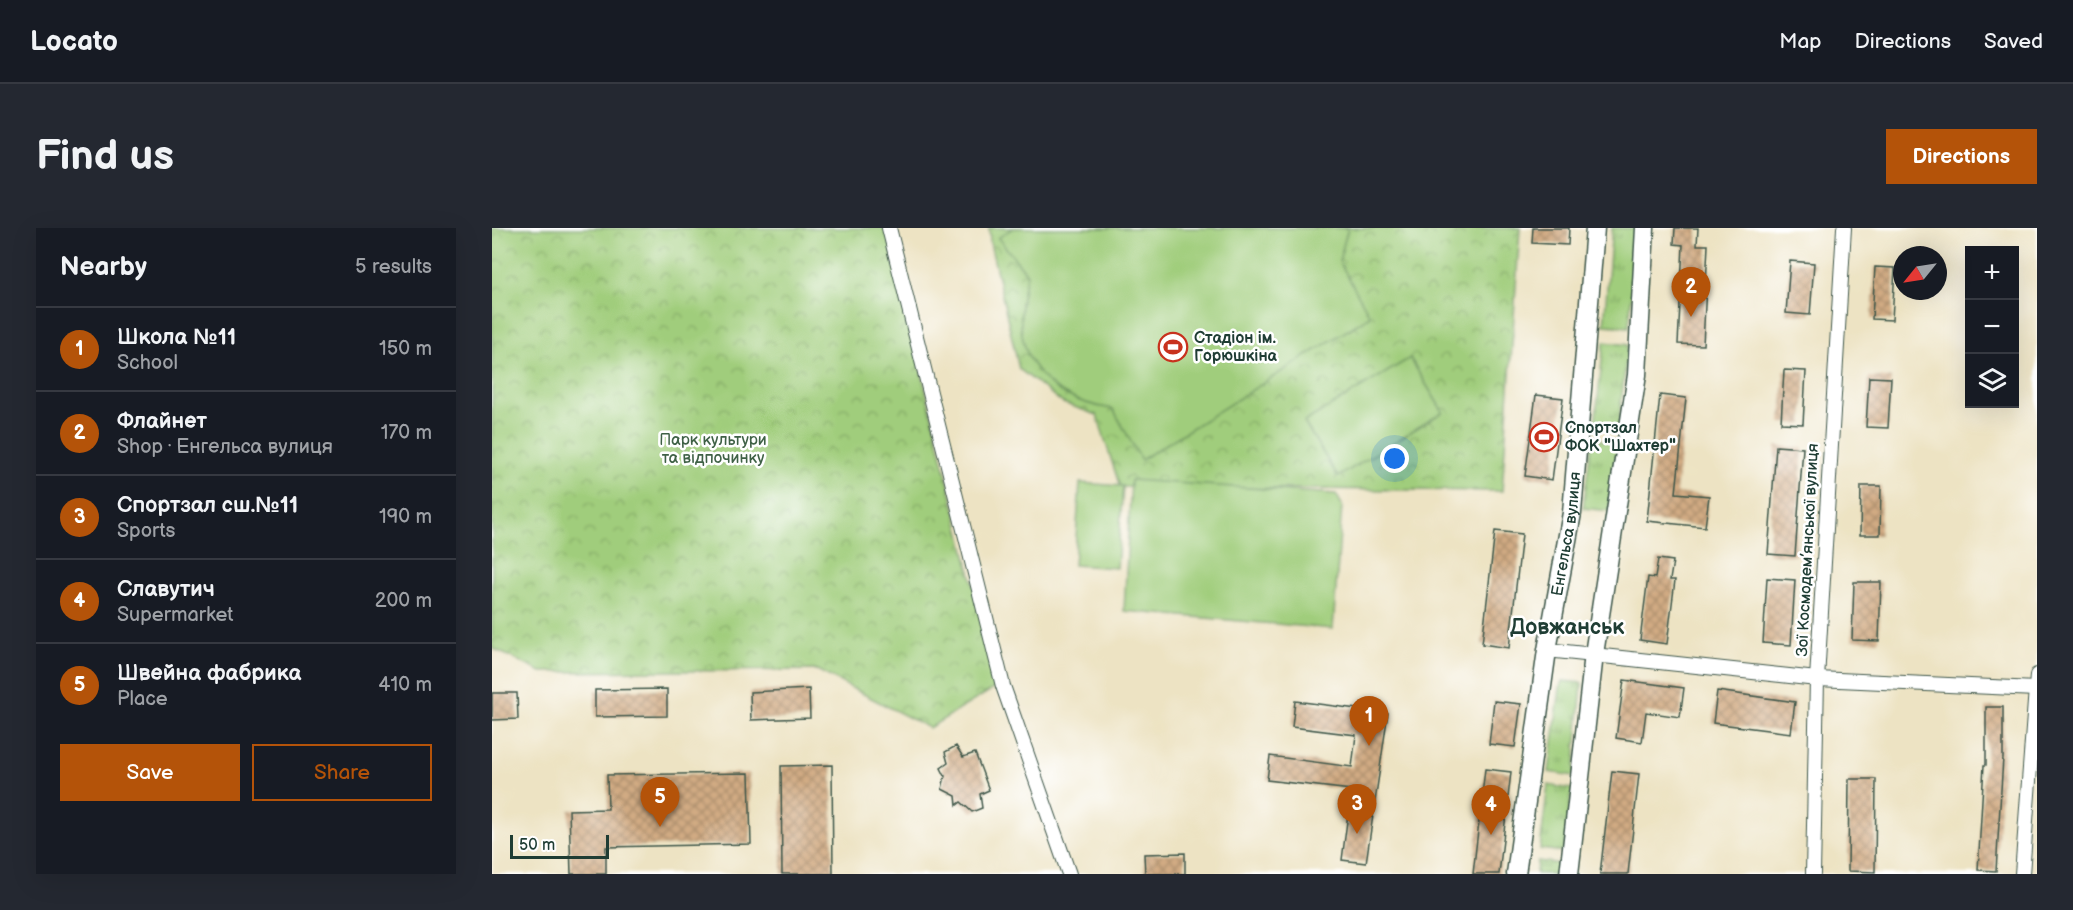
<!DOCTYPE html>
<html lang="en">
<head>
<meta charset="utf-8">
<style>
	body { margin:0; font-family:"Balsamiq Sans",sans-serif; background:#242831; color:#f1f3f6 }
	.controls { position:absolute; right:18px; top:18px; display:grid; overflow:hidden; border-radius:0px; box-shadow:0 6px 24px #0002 }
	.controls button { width:54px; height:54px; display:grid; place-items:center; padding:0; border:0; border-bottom:2px solid #363941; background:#171b24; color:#f1f3f6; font:30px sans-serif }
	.compass { position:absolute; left:1401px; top:18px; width:54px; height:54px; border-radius:50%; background:#171b24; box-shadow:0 6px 24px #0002; rotate:240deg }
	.scale { position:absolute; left:18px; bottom:15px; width:99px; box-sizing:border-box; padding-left:6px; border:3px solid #1f3d34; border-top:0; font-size:16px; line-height:21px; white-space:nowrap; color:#1f3d34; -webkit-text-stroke:4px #fff; paint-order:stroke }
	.you { position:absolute; left:903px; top:231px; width:21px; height:21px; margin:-15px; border:4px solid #fff; border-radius:50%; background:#1a73e8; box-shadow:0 0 0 9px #1a73e833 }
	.badge { display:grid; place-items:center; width:39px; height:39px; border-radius:50%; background:#b45309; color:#fff; font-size:20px; font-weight:700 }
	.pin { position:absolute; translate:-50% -50px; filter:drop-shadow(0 2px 3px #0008) }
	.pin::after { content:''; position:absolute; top:32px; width:21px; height:18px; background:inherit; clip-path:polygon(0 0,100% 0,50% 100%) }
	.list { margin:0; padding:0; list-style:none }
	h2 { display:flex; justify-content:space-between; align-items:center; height:78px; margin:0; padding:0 24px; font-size:26px }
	h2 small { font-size:20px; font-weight:400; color:#9ea1a6 }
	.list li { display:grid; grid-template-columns:39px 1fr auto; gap:18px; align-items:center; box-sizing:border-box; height:84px; padding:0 24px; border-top:2px solid #363941 }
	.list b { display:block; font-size:22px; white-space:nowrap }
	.list p { margin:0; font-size:20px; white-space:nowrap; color:#9ea1a6 }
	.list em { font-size:20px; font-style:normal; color:#9ea1a6 }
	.actions { display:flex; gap:12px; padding:18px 24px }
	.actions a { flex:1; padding:14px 0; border:2px solid #b45309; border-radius:0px; text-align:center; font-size:21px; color:#b45309 }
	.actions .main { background:#b45309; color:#fff }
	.icon { flex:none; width:33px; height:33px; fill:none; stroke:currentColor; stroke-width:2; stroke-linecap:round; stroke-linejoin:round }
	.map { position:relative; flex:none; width:1545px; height:646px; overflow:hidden; border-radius:0px }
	header { display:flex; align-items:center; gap:36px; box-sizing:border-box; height:84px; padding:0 30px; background:#171b24; border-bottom:2px solid #363941 }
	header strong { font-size:28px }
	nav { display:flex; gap:33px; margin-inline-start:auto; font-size:21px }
	.intro { display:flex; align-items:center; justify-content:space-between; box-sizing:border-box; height:144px; padding:0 36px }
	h1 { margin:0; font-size:42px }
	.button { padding:15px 27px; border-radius:0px; background:#b45309; color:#fff; font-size:21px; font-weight:700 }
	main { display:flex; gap:36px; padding:0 36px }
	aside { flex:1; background:#171b24; border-radius:0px; box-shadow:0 6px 24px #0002 }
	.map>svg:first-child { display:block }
	.grass { fill:url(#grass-tufts); stroke:#608558; stroke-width:1.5 }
	.park { fill:url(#park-crowns); stroke:#608558; stroke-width:1.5 }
	.garden { fill:#a0cd7b; stroke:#608558; stroke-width:1.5 }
	.building { fill:url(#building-cross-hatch) }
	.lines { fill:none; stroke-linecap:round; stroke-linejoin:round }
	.street-casing { stroke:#3e5649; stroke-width:16 }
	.secondary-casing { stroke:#3e5649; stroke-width:21 }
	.street { stroke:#fff; stroke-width:14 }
	.secondary { stroke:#fff; stroke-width:18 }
	.labels { text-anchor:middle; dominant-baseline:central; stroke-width:5; stroke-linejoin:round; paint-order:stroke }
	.poi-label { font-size:16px; font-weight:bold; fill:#1f3d34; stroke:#fff; text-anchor:start }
	.park-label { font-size:16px; fill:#3f6146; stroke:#fff }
	.street-label { font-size:16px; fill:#1f3d34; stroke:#fff }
	.district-label { font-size:22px; font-weight:bold; fill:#1f3d34; stroke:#fff }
</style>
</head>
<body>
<header>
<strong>Locato</strong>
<nav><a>Map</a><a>Directions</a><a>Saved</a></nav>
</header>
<div class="intro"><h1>Find us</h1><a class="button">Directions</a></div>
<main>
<aside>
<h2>Nearby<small>5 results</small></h2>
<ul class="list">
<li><span class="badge">1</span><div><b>Школа №11</b><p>School</p></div><em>150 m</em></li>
<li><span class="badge">2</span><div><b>Флайнет</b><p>Shop · Енгельса вулиця</p></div><em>170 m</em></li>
<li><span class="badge">3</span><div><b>Спортзал сш.№11</b><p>Sports</p></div><em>190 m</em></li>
<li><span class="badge">4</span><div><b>Славутич</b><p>Supermarket</p></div><em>200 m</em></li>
<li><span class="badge">5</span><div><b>Швейна фабрика</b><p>Place</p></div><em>410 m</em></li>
</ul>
<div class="actions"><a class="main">Save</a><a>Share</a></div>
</aside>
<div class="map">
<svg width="1545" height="646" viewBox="0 0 1545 646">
	<defs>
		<pattern id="grass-tufts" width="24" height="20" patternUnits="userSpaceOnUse" patternTransform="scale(1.5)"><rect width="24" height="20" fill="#a0cd7b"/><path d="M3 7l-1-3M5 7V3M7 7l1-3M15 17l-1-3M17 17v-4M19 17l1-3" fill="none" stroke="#82a866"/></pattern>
		<pattern id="park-crowns" width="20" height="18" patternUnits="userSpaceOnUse" patternTransform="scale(1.5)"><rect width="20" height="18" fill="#a0cd7b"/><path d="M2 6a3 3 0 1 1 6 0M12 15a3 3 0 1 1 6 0" fill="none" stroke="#82a866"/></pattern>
		<pattern id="building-cross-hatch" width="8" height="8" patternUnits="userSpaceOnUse" patternTransform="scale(1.5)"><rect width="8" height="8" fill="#d1ab83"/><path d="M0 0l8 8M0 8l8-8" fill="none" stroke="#a98c6c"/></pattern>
	</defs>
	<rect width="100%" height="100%" fill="#fff"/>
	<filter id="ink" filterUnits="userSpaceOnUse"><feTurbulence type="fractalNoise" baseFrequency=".0167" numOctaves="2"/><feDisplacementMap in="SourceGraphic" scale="12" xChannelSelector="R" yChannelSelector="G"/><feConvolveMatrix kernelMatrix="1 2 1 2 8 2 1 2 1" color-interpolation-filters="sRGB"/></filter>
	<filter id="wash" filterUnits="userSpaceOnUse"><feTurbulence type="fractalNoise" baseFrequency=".008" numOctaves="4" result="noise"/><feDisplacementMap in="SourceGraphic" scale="24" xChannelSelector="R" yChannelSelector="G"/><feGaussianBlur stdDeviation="1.35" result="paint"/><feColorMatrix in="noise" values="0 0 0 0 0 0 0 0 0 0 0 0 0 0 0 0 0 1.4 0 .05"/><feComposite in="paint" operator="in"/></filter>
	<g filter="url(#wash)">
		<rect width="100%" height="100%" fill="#ede3c3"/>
		<g class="grass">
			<polygon points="1120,0 1145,0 1137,99 1112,97"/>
			<polygon points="1112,114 1136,117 1126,199 1103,197"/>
			<polygon points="1100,211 1126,214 1117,283 1091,280"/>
			<polygon points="1071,453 1090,455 1082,548 1057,544 1068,460"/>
			<polygon points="1056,557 1080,561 1072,624 1048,621"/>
			<polygon points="1045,633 1070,636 1069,646 1044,646"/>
		</g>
		<g class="park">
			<polygon points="0,0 394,0 506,458 437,500 325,442 49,444 0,420"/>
			<polygon points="497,0 1028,0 1010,263 628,259 605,187 571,175 527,141 498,15"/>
		</g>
		<g class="garden">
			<path d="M521 0H856L847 33 878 88 649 232 621 181C543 170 515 119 535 46L506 10Z"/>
			<polygon points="918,130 951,184 846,249 812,194"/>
			<polygon points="639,252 844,266 850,277 841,401 632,383"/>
			<polygon points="588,255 631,258 625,340 582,337"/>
		</g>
		<g id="blocks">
			<g class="building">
				<polygon points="1041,0 1077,0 1076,17 1040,15"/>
				<polygon points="1183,0 1206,0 1205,17 1216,17 1211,117 1186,116 1191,17 1182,16"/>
				<polygon points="1298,33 1322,35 1318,87 1294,85"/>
				<polygon points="1383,39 1403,40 1400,92 1380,91"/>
				<polygon points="1292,142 1314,143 1311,196 1289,195"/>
				<polygon points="1377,149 1399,150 1396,200 1374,199"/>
				<polygon points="1044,167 1071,170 1060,252 1033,248"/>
				<polygon points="1168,167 1194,170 1184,265 1217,268 1213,299 1155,293"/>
				<polygon points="1284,218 1311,220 1303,328 1276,326"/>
				<polygon points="1369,258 1389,258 1388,307 1368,307"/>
				<polygon points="1003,303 1030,306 1017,420 990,416"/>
				<polygon points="1166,331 1181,333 1178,352 1183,352 1175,416 1148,412 1156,349 1163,350"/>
				<polygon points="1275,350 1303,352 1299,417 1271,415"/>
				<polygon points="1362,354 1389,354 1387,413 1360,412"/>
				<polygon points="1132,452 1192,460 1188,489 1154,484 1150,514 1124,510"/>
				<polygon points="175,461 175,488 103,489 103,462"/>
				<polygon points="317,461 318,490 259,492 258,464"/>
				<polygon points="1225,463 1303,474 1299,505 1221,495"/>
				<polygon points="0,465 25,465 26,491 0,492"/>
				<polygon points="803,473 896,485 874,635 850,632 859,562 775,552 778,528 860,539 864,507 800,499"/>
				<polygon points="1002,473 1029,476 1023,519 997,516"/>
				<polygon points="1494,479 1511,479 1511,530 1504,643 1486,642 1492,537 1494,537"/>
				<polygon points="464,518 471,529 483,525 497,562 488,566 490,580 480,584 469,574 465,577 464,568 450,561 453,548 449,540 456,535 453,524"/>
				<polygon points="340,537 341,646 290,646 289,538"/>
				<polygon points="993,541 1019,544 1007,646 981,646"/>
				<polygon points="1120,543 1147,546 1136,646 1108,646"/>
				<polygon points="257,545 259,616 114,619 114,646 79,646 77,582 116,581 115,547"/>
				<polygon points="1357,551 1384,551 1383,644 1356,643"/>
				<polygon points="693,625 693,646 653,646 652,626"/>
			</g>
		</g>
	</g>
	<g filter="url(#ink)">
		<use href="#blocks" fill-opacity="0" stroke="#3e5649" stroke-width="1.5"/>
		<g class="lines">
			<g class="street-casing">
				<g id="street">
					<polyline points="397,0 511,458 577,646"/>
					<polyline points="1055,422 1325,451 1544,461"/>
					<polyline points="1321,646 1325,451 1352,0"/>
					<polyline points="1530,646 1545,447"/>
				</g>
			</g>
			<g class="secondary-casing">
				<g id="secondary">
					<path id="s1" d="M1024 646 1055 422 1080 285 1103 0"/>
					<polyline points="1077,646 1102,426 1145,147 1153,0"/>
				</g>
			</g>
			<use href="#street" class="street"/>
			<use href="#secondary" class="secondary"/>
		</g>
	</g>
	<defs>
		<g id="stadium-ring" transform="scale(1.5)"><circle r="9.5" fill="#fff" stroke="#c8321e" stroke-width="1.5"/><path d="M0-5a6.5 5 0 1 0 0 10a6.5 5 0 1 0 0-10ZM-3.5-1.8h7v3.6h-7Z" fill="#c8321e"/></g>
	</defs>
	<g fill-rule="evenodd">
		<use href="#stadium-ring" x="681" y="119"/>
		<use href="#stadium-ring" x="1052" y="209"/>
	</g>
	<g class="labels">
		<g class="poi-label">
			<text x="702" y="110">Стадіон ім.<tspan x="702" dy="18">Горюшкіна</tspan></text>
			<text x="1073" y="200">Спортзал<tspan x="1073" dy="18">ФОК "Шахтер"</tspan></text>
		</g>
		<g class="park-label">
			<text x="221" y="212">Парк культури<tspan x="221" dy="18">та відпочинку</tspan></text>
		</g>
		<g class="street-label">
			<text stroke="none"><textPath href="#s1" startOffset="344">Енгельса вулиця</textPath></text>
			<text transform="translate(1316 322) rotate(-87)">Зої Космодем’янської вулиця</text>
		</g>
		<g class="district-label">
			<text x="1075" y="399">Довжанськ</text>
		</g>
	</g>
</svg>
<div class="controls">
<button>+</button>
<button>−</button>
<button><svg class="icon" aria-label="layers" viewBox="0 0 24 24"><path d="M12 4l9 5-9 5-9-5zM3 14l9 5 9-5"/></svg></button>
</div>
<svg class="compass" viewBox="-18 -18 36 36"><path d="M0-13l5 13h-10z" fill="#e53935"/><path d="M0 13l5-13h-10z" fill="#9ea1a6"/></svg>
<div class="scale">50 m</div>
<div class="you"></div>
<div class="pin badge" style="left:877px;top:518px">1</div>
<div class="pin badge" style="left:1199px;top:89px">2</div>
<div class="pin badge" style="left:865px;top:606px">3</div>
<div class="pin badge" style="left:999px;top:607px">4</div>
<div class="pin badge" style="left:168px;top:599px">5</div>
</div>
</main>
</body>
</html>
